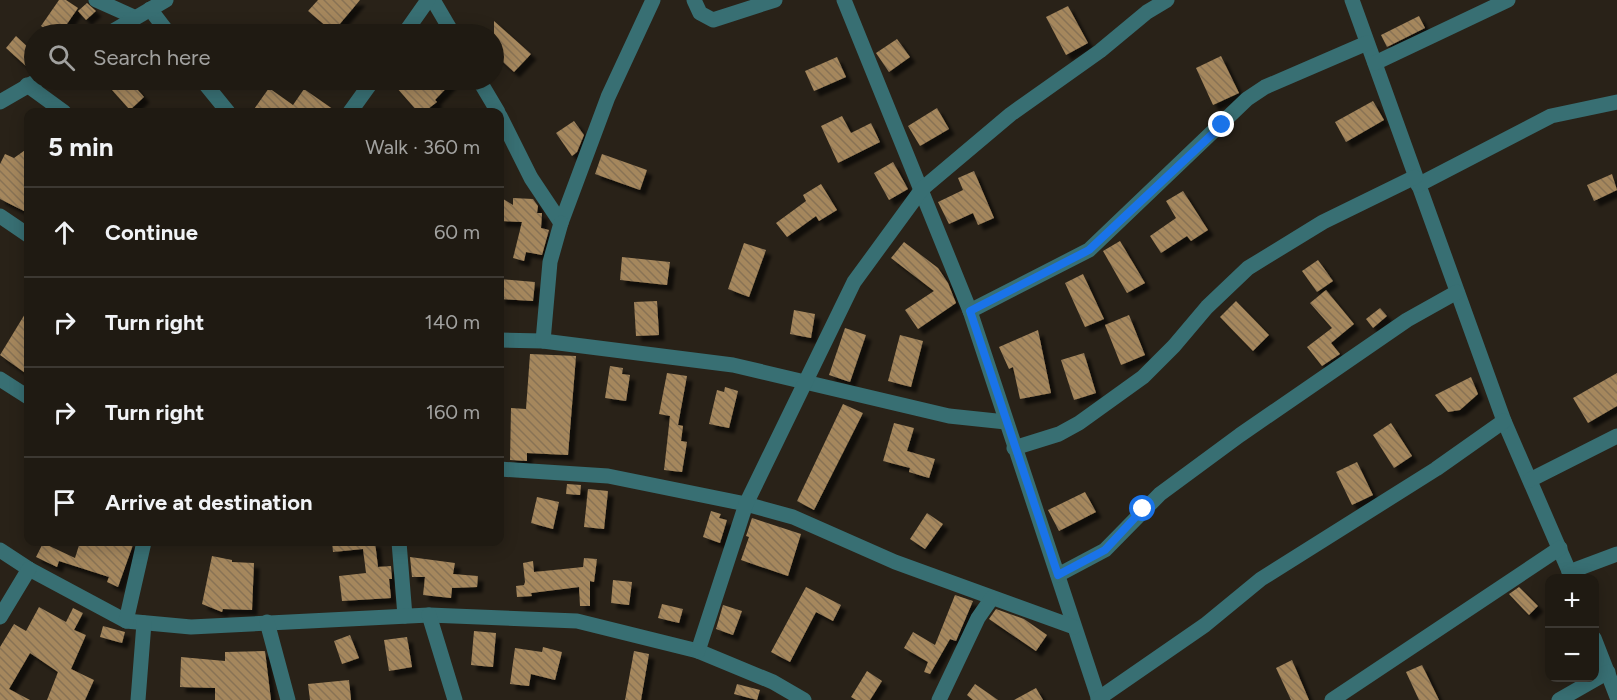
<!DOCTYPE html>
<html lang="en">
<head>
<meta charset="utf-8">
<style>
	body { margin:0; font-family:Figtree,sans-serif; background:#27231b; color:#f1f3f6 }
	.controls { position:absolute; right:18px; bottom:18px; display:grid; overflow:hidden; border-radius:12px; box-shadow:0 3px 15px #0003 }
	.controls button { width:54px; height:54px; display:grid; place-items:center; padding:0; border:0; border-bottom:2px solid #3c3832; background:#1f1a12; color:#f1f3f6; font:30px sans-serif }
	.stop { position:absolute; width:18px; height:18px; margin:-14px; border:4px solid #1a73e8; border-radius:50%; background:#fff }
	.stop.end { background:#1a73e8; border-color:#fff; box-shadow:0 2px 6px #0008 }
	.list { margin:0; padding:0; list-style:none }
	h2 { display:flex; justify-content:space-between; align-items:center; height:78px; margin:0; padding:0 24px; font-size:26px }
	h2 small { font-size:20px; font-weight:400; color:#a1a19f }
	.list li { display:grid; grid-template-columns:39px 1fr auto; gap:18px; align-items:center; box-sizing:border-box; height:90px; padding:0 24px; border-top:2px solid #3c3832 }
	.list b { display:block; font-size:22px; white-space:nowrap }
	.list em { font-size:20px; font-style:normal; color:#a1a19f }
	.icon { flex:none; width:33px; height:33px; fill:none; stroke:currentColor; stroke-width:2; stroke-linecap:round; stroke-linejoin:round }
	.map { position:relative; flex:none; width:1617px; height:700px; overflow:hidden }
	.search { position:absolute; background:#1f1a12; box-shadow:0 3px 15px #0003; left:24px; top:24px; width:480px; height:66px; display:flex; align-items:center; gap:15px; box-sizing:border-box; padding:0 21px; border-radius:33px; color:#a1a19f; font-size:22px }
	.panel { position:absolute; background:#1f1a12; box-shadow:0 3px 15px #0003; left:24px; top:108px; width:480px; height:438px; border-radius:12px }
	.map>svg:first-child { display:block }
	.building { fill:url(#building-back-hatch); filter:url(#shadow) }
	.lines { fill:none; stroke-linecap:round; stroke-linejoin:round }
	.minor { stroke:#386f73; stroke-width:15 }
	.route { stroke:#1a73e8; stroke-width:8 }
</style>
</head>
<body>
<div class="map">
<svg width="1617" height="700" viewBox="0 0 1617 700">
	<defs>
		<pattern id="building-back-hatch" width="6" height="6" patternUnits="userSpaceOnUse" patternTransform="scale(1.5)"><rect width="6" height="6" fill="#a5875d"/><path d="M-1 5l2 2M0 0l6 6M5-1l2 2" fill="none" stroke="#887254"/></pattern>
		<filter id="shadow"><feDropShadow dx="5.5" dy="5.5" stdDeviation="1.5" flood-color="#0009"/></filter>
	</defs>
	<rect width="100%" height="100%" fill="#292218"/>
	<g class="building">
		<polygon points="59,0 66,0 78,8 60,34 54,34 41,26"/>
		<polygon points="318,0 360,0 333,32 308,11"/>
		<polygon points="87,3 96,11 86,20 78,11"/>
		<polygon points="1068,6 1088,43 1066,55 1046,17"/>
		<polygon points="1419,16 1425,28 1387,47 1381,35"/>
		<polygon points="494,21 531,54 514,72 494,54"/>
		<polygon points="16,36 34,53 26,66 6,48"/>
		<polygon points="897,39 910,57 889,72 876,53"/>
		<polygon points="1221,56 1239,93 1213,105 1196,68"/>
		<polygon points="837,57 846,77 814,91 805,71"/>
		<polygon points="103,80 129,80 144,97 130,110"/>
		<polygon points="390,80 418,80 423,85 428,80 454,80 435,100 437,102 424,112 418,112"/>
		<polygon points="269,88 293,105 304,89 337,112 252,112"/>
		<polygon points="1373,101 1384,120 1346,142 1335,122"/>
		<polygon points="937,108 949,129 920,146 908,126"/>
		<polygon points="842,116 851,133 871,123 880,142 838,163 821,126"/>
		<polygon points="574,121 584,135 577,152 572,156 556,133"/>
		<polygon points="28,148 28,213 0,199 0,164 5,154 14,158"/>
		<polygon points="602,154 647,170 640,190 595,174"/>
		<polygon points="893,162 908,189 889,200 874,173"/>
		<polygon points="974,171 994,218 978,225 973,213 949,224 938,202 963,190 958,178"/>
		<polygon points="1612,174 1617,190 1594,201 1587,185"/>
		<polygon points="821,184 837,210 819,221 816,216 787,237 776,223 806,201 803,195"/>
		<polygon points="1183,191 1208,230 1191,241 1187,236 1161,253 1150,236 1176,218 1166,201"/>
		<polygon points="500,197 513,205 513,198 533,199 538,206 537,213 542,213 541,228 549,230 542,255 526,252 524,261 513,258 522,222 500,221"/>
		<polygon points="1120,241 1145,283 1127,293 1103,251"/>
		<polygon points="904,242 938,268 948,283 956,303 918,329 905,310 934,291 891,258"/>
		<polygon points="744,243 766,250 749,297 728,289"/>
		<polygon points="622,257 670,262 667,285 620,280"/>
		<polygon points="1318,260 1333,281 1317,292 1302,271"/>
		<polygon points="1083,274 1104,319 1085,327 1065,283"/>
		<polygon points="500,279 535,282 533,301 500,299"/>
		<polygon points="1326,290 1354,324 1331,343 1340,354 1322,366 1307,347 1332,328 1310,303"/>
		<polygon points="657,301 659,335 636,336 634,302"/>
		<polygon points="1236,301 1269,335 1253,351 1220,317"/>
		<polygon points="1380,308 1387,316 1373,328 1366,319"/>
		<polygon points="28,309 28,375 0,355"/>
		<polygon points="794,310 815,314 811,338 790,334"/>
		<polygon points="1129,315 1145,355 1121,365 1105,325"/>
		<polygon points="845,328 866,335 850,382 829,375"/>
		<polygon points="1038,330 1051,393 1020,399 1013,367 1009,369 999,347"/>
		<polygon points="900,335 923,341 911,387 888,381"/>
		<polygon points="1084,353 1096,393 1074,400 1061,360"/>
		<polygon points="530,354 576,356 568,455 527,453 527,461 510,460 511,408 526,409"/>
		<polygon points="610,366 623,368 622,374 630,375 626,401 605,398"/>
		<polygon points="667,373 687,376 678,425 683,426 681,441 687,442 682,472 664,470 670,416 659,414"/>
		<polygon points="1617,373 1617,406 1588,423 1573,398"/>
		<polygon points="1471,377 1478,394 1460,410 1448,412 1435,395"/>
		<polygon points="725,387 738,391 729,428 709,424 717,390 724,392"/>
		<polygon points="843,404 863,413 814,510 797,501"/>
		<polygon points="894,423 914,428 907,451 935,459 929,478 909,472 910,468 883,461"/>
		<polygon points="1391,423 1412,456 1394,468 1373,435"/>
		<polygon points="1357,462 1373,495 1352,505 1336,472"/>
		<polygon points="567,484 581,485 580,495 566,494"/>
		<polygon points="588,489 608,491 604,529 584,527"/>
		<polygon points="1085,492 1096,512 1059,531 1048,510"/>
		<polygon points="537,497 559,502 553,529 531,523"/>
		<polygon points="711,511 721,514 719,518 727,520 720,543 703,537"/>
		<polygon points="927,513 943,524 925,549 910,539"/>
		<polygon points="752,518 801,534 788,576 741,560 749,537 746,536"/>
		<polygon points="80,542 134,542 118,587 107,582 109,577 59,561 57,567 36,557 43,543 75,558"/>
		<polygon points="332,542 375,542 378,567 391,566 392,579 389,579 391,598 342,601 339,576 366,573 363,549 333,552"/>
		<polygon points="212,556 232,560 232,562 254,563 252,610 223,609 222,612 202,604"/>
		<polygon points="410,557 455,563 453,574 478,576 477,587 452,588 451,598 423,595 425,577 412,577"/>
		<polygon points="584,558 597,559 594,582 590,581 590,606 580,606 579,587 531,593 532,596 517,597 516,586 524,585 525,582 523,563 533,561 534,572 583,567"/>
		<polygon points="613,580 632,582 629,605 611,603"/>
		<polygon points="806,587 841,605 833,621 816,612 790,662 771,652"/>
		<polygon points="1519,587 1538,606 1529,615 1509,594"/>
		<polygon points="955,595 973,601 956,641 950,639 930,674 924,672 928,662 904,648 913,632 935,645"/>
		<polygon points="662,604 683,609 679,623 658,618"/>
		<polygon points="723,605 742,611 733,635 716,629"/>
		<polygon points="39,607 66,622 73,608 83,613 74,630 86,635 71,669 94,680 85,700 47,700 58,672 30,653 9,689 30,700 0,700 0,647 14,624 26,631"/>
		<polygon points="996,609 1024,619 1047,635 1036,651 989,619"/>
		<polygon points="103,626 125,632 122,643 100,637"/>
		<polygon points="474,631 496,633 493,667 471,665"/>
		<polygon points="350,635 359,658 342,664 334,641"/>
		<polygon points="407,637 412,667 389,671 384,640"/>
		<polygon points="543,647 562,652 555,680 531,674 529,686 510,684 515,648 542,652"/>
		<polygon points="265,651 271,700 215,700 215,688 180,687 181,657 225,661 225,652"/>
		<polygon points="634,651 649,654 641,700 625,700"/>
		<polygon points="1292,660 1309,700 1291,700 1276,668"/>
		<polygon points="1422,665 1439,700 1419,700 1406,672"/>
		<polygon points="867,671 882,681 870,700 856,700 851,697"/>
		<polygon points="349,680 351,700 310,700 308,684"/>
		<polygon points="737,684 760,690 757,700 734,694"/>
		<polygon points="975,684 998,700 973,700 967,695"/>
		<polygon points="1036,688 1043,700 1014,700"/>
	</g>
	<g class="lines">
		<g class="minor">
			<polyline points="96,0 134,17"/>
			<polyline points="433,0 453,34"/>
			<polyline points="694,0 700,13 713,20 775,0"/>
			<polyline points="844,0 970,311 1099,700"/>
			<polyline points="1352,0 1504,421 1572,578"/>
			<polyline points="150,9 169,34"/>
			<polyline points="108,34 166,0"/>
			<polyline points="404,34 428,0"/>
			<polyline points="1375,63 1508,0"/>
			<polyline points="202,80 228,112"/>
			<polyline points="479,80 498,112"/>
			<polyline points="27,85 64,112"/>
			<polyline points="0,102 38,80"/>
			<polyline points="350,112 373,80"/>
			<polyline points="500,116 531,178 561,223 608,97 653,0"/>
			<polyline points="1418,185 1551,116 1617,102"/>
			<polyline points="0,216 28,235"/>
			<polyline points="970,311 1089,250 1247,99 1265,87 1367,43"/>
			<polyline points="500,340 543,341 733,365 949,416 1006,422"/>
			<polyline points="543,341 550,262 561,223"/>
			<polyline points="0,379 28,397"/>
			<polyline points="1014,448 1059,434 1079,423 1143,377 1174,346 1207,307 1248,268 1323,222 1415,177"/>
			<polyline points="500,469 608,476 746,504 793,517 895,562 1074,627"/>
			<polyline points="1530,480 1617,436"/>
			<polyline points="399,542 405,616"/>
			<polyline points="0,550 29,569 126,621 191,627 429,615 577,621 698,651 773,682 804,700"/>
			<polyline points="1569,572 1617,554"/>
			<polyline points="1058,575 1105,550 1160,494 1240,435 1407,320 1457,292"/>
			<polyline points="429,615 455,700"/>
			<polyline points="0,617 29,569"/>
			<polyline points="126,621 144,542"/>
			<polyline points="267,622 288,700"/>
			<polyline points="1594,638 1617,697"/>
			<polyline points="698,651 746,504 854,282 922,189 1011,114 1100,51 1147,12 1167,0"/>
			<polyline points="1098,699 1205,625 1261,579 1436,469 1504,421"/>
			<polyline points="138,700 144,623"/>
			<polyline points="939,700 978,618 992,598"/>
			<polyline points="1332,700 1560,548"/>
			<polyline points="1559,700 1608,672"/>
		</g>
	</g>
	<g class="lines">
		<polyline class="route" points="1143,509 1105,550 1058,575 970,311 1089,250 1222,125"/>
	</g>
</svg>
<div class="controls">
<button>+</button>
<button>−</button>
</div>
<div class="stop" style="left:1143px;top:509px"></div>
<div class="stop end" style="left:1222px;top:125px"></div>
<div class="search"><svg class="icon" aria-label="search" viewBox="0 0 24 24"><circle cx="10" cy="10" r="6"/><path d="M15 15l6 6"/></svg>Search here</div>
<section class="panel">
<h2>5 min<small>Walk · 360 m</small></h2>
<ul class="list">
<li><svg class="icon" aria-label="ahead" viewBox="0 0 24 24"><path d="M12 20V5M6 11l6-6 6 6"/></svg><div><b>Continue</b></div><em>60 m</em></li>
<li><svg class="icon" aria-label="right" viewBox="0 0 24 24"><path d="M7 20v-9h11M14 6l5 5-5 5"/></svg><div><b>Turn right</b></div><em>140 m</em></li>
<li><svg class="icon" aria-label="right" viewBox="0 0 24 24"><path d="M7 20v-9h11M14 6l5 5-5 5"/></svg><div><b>Turn right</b></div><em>160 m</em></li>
<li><svg class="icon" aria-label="arrive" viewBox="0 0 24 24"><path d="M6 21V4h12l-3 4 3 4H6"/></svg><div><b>Arrive at destination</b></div></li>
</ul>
</section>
</div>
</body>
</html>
